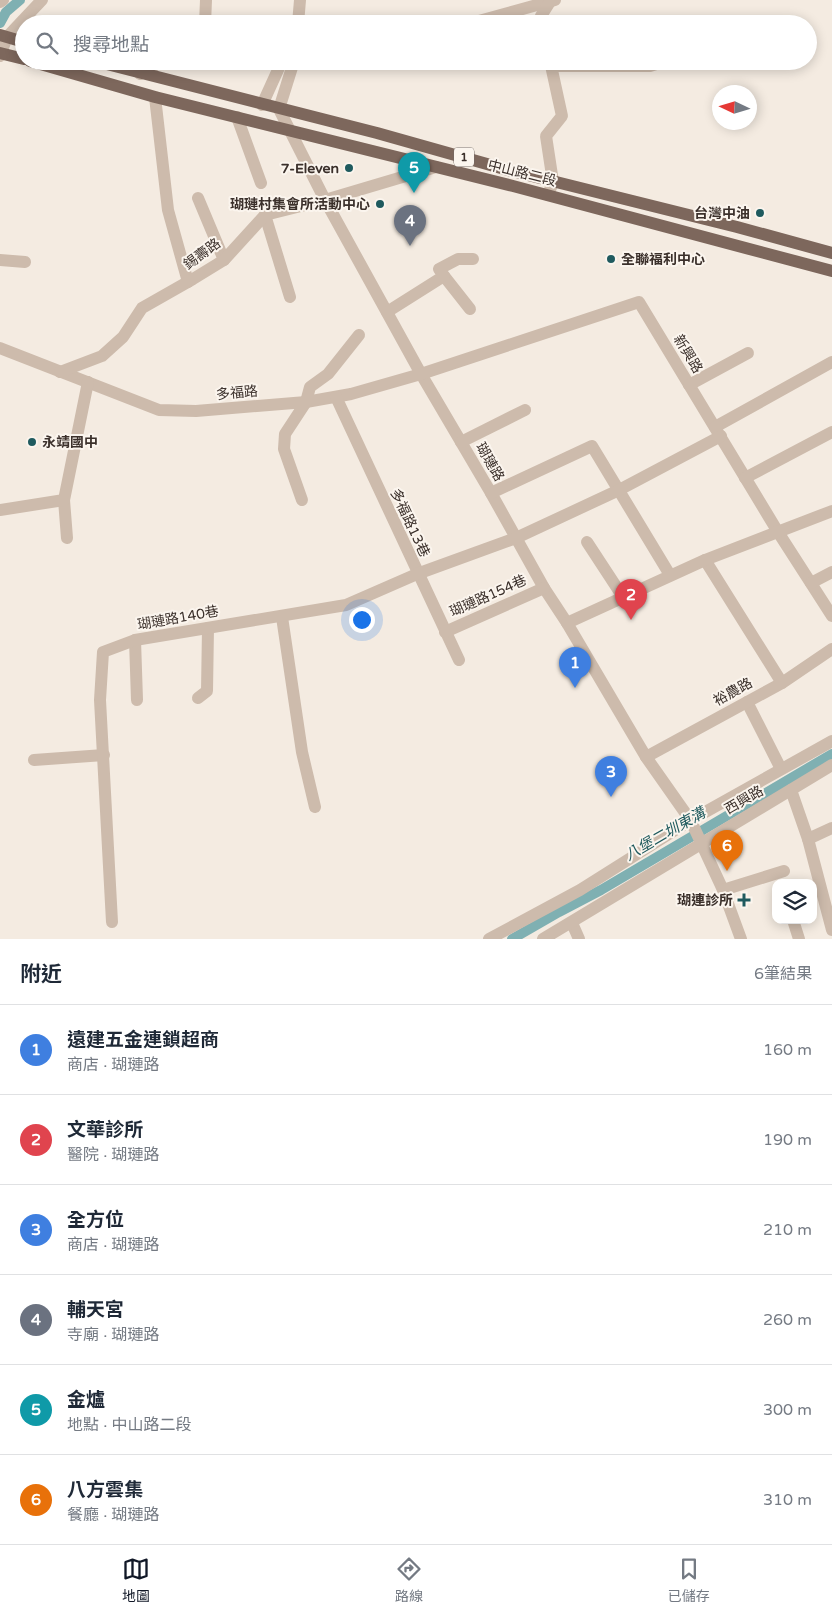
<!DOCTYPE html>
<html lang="zh-TW">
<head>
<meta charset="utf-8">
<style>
	body { margin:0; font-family:"Varela Round","Noto Sans TC",sans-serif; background:#f6f6f7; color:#1f2937 }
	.controls { position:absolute; right:15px; bottom:15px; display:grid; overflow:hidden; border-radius:10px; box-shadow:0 2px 12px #0003 }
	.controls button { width:45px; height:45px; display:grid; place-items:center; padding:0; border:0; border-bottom:1px solid #e0e1e3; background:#fff; color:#1f2937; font:25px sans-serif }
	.compass { position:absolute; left:712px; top:85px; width:45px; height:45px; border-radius:50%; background:#fff; box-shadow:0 2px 12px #0003; rotate:274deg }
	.you { position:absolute; left:361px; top:619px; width:18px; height:18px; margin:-12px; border:4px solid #fff; border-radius:50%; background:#1a73e8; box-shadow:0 0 0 8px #1a73e833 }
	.badge { display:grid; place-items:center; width:32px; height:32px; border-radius:50%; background:#111827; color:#fff; font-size:16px; font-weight:700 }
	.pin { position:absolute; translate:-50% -41px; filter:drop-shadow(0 1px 2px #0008) }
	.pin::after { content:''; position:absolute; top:26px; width:18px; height:15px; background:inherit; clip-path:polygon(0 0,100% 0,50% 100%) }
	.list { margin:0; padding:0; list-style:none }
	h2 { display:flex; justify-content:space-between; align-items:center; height:65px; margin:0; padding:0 20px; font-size:21px }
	h2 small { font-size:16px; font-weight:400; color:#747a83 }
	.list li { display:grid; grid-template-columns:32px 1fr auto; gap:15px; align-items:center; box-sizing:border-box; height:90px; padding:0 20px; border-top:1px solid #e0e1e3 }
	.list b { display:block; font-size:19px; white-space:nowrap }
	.list p { margin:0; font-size:16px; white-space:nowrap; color:#747a83 }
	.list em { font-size:16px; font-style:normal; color:#747a83 }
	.icon { flex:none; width:28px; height:28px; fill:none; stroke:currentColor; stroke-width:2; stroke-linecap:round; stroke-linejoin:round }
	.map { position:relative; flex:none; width:832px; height:939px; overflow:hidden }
	.search { position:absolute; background:#fff; box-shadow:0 2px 12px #0003; left:15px; right:15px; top:15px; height:55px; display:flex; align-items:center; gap:12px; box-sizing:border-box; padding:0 18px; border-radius:28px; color:#747a83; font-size:19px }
	.sheet { height:605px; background:#fff }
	nav { display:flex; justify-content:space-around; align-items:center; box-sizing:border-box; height:70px; border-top:1px solid #e0e1e3; background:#fff; font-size:14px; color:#747a83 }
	nav a { display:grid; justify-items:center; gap:2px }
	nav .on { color:#111827 }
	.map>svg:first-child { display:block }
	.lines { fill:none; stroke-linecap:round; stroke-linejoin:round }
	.canal { stroke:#7fb0b2; stroke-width:10 }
	.minor { stroke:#cdbbac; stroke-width:12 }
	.major { stroke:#7d675c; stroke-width:12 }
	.poi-dot { fill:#1f5a5e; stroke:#fbf5ee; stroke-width:2 }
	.labels { text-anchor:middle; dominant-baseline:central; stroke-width:4; stroke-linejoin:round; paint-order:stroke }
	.shield { fill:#fbf5ee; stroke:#756b66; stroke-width:1 }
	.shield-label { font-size:12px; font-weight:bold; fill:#3b302b }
	.poi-label { font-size:14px; font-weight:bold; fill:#3b302b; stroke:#fbf5ee; text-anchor:end }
	.street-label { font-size:14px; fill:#3b302b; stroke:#fbf5ee }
	.water-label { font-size:15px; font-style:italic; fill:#1f5a5e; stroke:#fbf5ee }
</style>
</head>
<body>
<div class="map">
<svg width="832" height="939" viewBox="0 0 832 939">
	<rect width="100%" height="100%" fill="#f4ebe1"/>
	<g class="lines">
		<g class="canal">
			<polyline points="0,23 6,12 20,0"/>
			<polyline points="512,939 559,912 601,890 832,754"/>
		</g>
		<g class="minor">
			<polyline points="0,2 3,0"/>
			<polyline points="205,24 206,0"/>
			<polyline points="298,24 300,0"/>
			<polyline points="468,24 555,0"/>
			<polyline points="543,24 541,16 551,0"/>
			<polyline points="0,56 7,37 42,0"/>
			<polyline points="294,61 279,109 325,200 421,374 491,493 544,588 567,623 646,757 691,821 723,890 741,939"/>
			<polyline points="551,66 650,66 666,61"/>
			<polyline points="140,74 162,61"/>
			<polyline points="155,97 168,210 188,282"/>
			<polyline points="262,105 282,61"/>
			<polyline points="237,117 261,183"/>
			<polyline points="548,195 553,182 546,136 562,116 550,61"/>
			<polyline points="198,198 224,260"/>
			<polyline points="265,215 290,297"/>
			<polyline points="0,260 25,262"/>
			<polyline points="444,276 470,309"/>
			<polyline points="387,312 444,276 439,269 458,259 473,259"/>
			<polyline points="0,348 159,410 196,411 306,402 351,394 421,374 639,302 778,532 832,616"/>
			<polyline points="60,372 102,356 123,337 142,308 193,279 224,260 265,215 325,200 436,167"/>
			<polyline points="689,385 748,353"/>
			<polyline points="336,397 459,660"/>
			<polyline points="715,427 832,362"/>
			<polyline points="461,442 525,410"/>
			<polyline points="745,478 832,432"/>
			<polyline points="491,493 592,446 670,575"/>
			<polyline points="64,500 67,538"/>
			<polyline points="302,500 284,449 285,434 306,402 310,387 328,374 359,335"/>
			<polyline points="0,510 64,500 88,382"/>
			<polyline points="587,542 623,597"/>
			<polyline points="705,560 782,683"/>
			<polyline points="811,583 832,572"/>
			<polyline points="282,617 302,752 315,807"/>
			<polyline points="567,623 705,560 832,511"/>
			<polyline points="445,632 544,588"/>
			<polyline points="135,640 137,700"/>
			<polyline points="198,698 207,691 208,628"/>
			<polyline points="747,702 781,769"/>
			<polyline points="646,757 782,683 832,649"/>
			<polyline points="34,760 104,755"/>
			<polyline points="791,790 808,839 832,930"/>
			<polyline points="808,839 832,828"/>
			<polyline points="723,890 784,871"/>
			<polyline points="793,920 799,939"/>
			<polyline points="112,922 100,700 103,652 135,640 346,605 417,574 516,538 619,490 721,436"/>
			<polyline points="572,923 579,939"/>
			<polyline points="489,939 580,890 691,820 832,741"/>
			<polyline points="543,939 832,765"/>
		</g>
		<g class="major">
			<polyline points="0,35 24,42"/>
			<polyline points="0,53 24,59"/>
			<polyline points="30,61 155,97 513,186 832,271"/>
			<polyline points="95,61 377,133 512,171 737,227 832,253"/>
		</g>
	</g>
	<g class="poi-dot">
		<circle cx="349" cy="168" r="5"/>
		<circle cx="380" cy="204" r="5"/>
		<circle cx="760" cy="213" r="5"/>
		<circle cx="611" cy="259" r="5"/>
		<circle cx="32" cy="442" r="5"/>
		<path d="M741.5 892.5h5v5h5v5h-5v5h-5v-5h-5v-5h5z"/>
	</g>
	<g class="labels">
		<rect class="shield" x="454" y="147.5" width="20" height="19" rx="4"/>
		<g class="shield-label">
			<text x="464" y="157">1</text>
		</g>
		<g class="poi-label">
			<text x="339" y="168">7-Eleven</text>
			<text x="370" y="204">瑚璉村集會所活動中心</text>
			<text x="750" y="213">台灣中油</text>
			<text x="621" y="259" text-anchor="start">全聯福利中心</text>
			<text x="42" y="442" text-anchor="start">永靖國中</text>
			<text x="733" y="900">瑚連診所</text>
		</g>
		<g class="street-label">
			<text transform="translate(522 173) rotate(14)">中山路二段</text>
			<text transform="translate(202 254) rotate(-36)">錫壽路</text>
			<text transform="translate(688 354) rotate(59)">新興路</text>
			<text transform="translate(237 393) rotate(-5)">多福路</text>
			<text transform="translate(490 462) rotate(60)">瑚璉路</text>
			<text transform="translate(410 523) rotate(65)">多福路13巷</text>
			<text transform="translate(488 596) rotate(-24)">瑚璉路154巷</text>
			<text transform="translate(178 618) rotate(-10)">瑚璉路140巷</text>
			<text transform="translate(733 692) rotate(-29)">裕農路</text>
			<text transform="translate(744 800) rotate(-30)">西興路</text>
		</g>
		<g class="water-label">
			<text transform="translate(665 834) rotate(-30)">八堡二圳東溝</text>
		</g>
	</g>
</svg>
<div class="controls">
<button><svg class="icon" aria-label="layers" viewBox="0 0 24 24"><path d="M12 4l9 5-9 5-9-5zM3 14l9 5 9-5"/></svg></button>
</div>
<svg class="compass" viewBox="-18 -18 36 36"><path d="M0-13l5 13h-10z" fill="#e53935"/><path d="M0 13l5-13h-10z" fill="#747a83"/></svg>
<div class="you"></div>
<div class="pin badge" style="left:575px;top:688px;background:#3f7fe0">1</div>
<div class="pin badge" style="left:631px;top:620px;background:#e0444e">2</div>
<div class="pin badge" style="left:611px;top:797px;background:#3f7fe0">3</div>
<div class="pin badge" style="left:410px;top:246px;background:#6b7280">4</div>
<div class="pin badge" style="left:414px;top:193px;background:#0f9aa8">5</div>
<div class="pin badge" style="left:727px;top:871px;background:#e8710a">6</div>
<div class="search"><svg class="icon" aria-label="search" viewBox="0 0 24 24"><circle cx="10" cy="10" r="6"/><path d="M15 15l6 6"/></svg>搜尋地點</div>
</div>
<section class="sheet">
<h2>附近<small>6筆結果</small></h2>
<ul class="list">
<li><span class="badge" style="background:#3f7fe0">1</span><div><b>遠建五金連鎖超商</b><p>商店 · 瑚璉路</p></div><em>160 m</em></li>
<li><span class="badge" style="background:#e0444e">2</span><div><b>文華診所</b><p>醫院 · 瑚璉路</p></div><em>190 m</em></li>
<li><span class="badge" style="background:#3f7fe0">3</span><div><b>全方位</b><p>商店 · 瑚璉路</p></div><em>210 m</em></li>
<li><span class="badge" style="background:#6b7280">4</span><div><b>輔天宮</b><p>寺廟 · 瑚璉路</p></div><em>260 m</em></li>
<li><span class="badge" style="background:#0f9aa8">5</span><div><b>金爐</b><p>地點 · 中山路二段</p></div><em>300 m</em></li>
<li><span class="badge" style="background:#e8710a">6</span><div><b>八方雲集</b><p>餐廳 · 瑚璉路</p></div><em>310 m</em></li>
</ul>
</section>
<nav>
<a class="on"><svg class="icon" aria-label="map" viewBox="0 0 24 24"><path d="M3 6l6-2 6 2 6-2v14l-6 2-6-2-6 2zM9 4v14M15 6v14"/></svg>地圖</a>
<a><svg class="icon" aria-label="directions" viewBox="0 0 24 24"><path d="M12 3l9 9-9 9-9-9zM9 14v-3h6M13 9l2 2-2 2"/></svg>路線</a>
<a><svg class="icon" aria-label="saved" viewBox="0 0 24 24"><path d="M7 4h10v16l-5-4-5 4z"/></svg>已儲存</a>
</nav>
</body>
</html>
